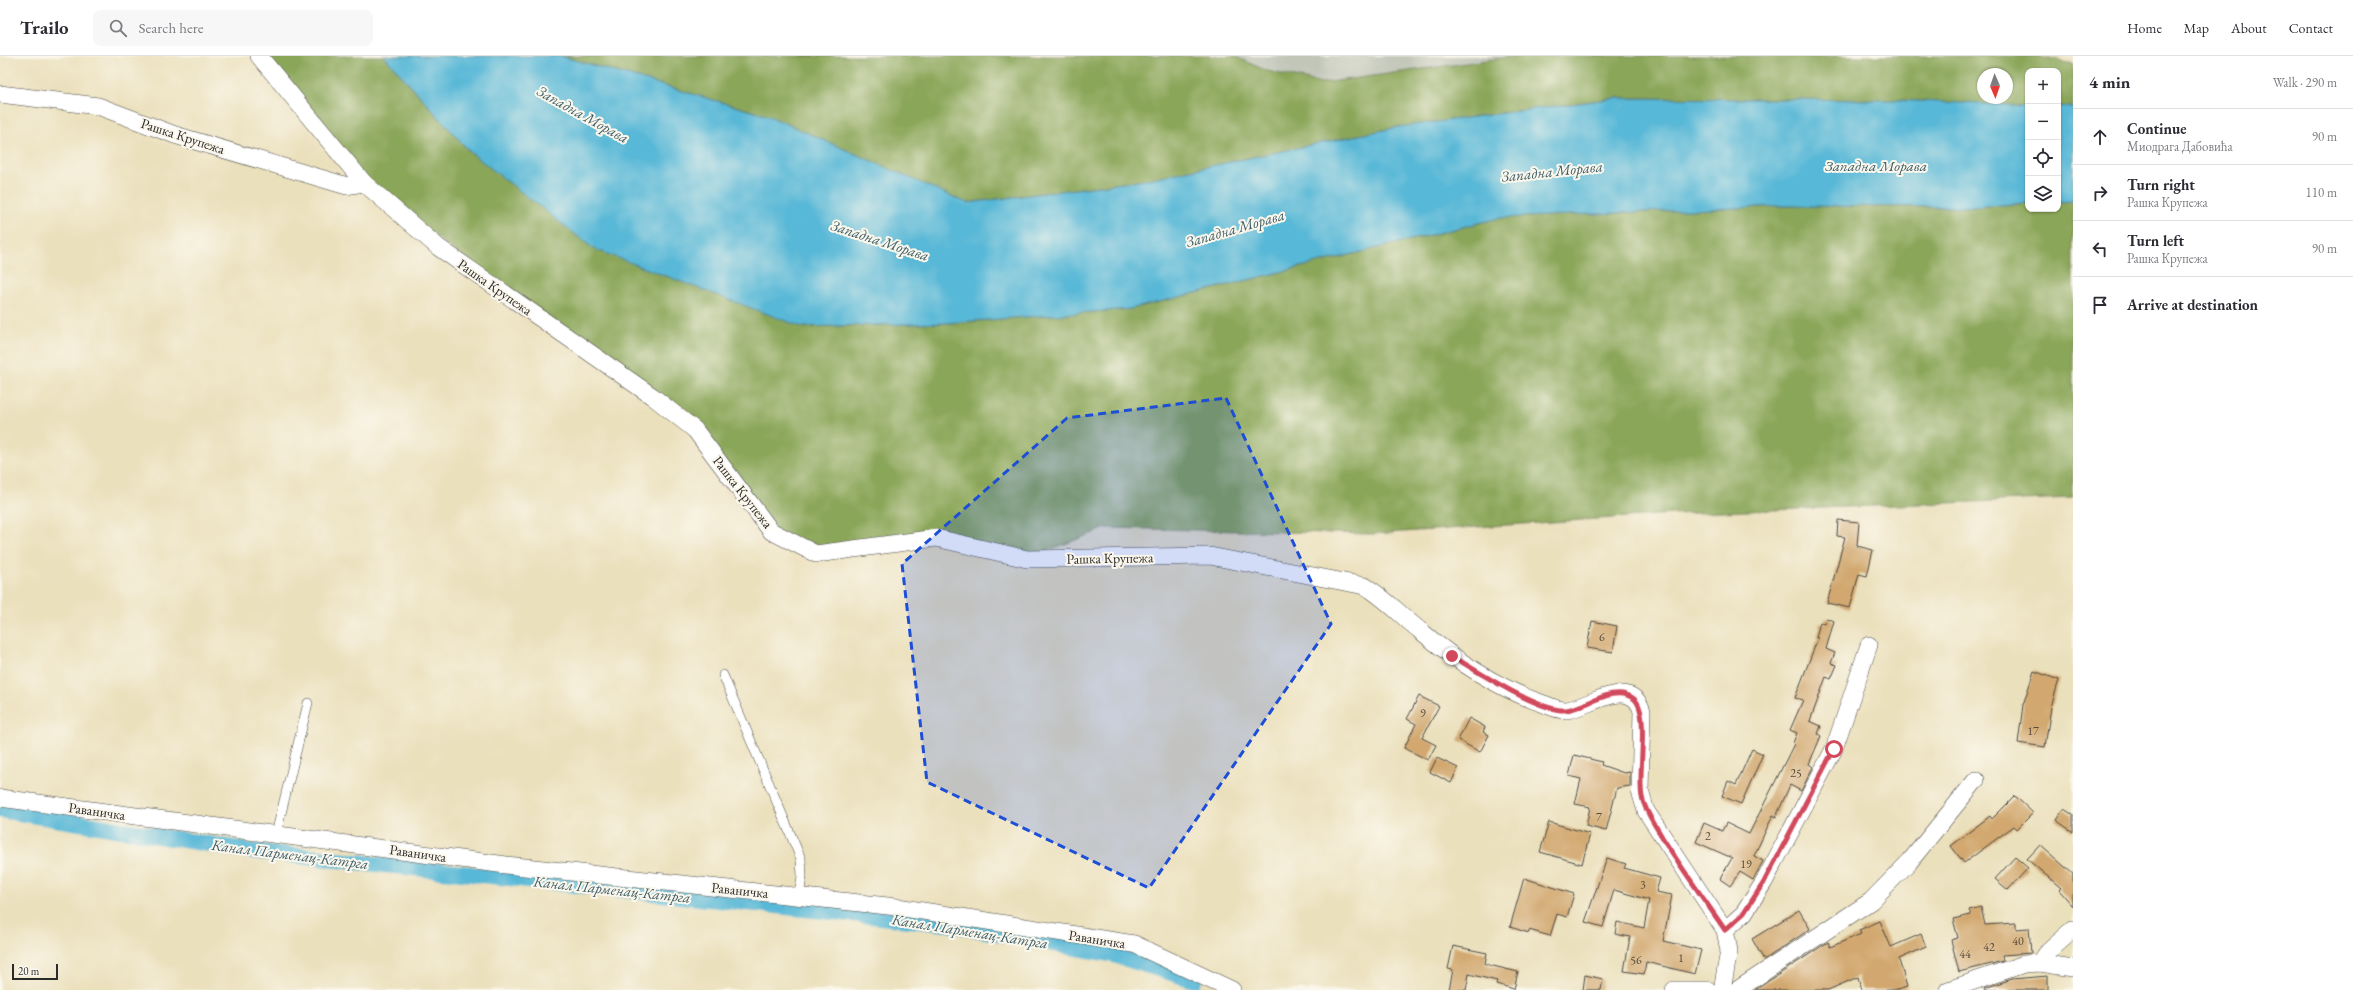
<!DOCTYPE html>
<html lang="en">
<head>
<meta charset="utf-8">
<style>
	body { margin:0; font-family:"EB Garamond",serif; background:#f7f7f7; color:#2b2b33 }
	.controls { position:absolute; right:12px; top:12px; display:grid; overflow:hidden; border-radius:8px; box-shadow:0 1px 3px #0004 }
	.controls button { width:36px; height:36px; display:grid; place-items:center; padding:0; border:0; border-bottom:1px solid #e1e1e2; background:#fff; color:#2b2b33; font:20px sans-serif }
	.compass { position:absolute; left:1977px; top:12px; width:36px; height:36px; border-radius:50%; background:#fff; box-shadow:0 1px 3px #0004; rotate:178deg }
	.scale { position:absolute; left:12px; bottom:10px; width:46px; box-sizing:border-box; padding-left:4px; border:2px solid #2b2b2b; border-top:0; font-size:11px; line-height:14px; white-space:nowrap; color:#2b2b2b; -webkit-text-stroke:3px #fbf7ec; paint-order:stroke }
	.stop { position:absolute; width:12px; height:12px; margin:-9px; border:3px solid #d1495b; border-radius:50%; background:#fff }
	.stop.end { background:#d1495b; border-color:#fff; box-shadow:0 1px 4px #0008 }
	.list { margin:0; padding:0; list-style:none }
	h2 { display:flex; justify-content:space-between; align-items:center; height:52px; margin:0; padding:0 16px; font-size:17px }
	h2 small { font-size:13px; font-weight:400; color:#7c7c81 }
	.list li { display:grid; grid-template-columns:26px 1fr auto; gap:12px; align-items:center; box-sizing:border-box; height:56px; padding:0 16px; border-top:1px solid #e1e1e2 }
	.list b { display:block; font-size:15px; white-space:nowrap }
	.list p { margin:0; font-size:13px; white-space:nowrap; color:#7c7c81 }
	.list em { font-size:13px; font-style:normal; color:#7c7c81 }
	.icon { flex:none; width:22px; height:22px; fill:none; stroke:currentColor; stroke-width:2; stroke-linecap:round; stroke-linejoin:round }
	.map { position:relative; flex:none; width:2073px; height:934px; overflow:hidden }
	header { display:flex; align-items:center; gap:24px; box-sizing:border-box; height:56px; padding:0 20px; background:#fff; border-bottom:1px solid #e1e1e2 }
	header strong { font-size:19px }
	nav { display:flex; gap:22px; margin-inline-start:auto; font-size:14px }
	.search { width:280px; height:36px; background:#f7f7f7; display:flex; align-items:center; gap:10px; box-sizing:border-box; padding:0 14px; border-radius:8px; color:#7c7c81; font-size:15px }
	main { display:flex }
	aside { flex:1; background:#fff }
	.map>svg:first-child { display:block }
	.industrial { fill:#c1c6b9 }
	.forest { fill:#8aa658; stroke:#5a6842; fill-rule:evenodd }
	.water { fill:#58b8d7; stroke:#427281 }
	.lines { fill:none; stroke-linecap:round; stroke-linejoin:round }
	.canal { stroke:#58b8d7; stroke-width:16 }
	.building { fill:#d2a870 }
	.service-casing { stroke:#484641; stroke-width:10 }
	.minor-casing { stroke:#484641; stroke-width:18 }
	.service { stroke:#fff; stroke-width:9 }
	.minor { stroke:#fff; stroke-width:17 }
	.route { stroke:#d1495b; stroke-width:5 }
	.marked { fill:#1d4ed8; fill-opacity:0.2; stroke:#1d4ed8; stroke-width:3; stroke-dasharray:8 5; stroke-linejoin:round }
	.labels { text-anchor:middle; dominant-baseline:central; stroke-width:4; stroke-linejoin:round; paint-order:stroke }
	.number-label { font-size:12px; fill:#554a3c }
	.street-label { font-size:14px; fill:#2b2b2b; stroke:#fbf7ec }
	.water-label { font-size:15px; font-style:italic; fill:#3b5c67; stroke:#fbf7ec }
</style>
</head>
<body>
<header>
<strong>Trailo</strong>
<div class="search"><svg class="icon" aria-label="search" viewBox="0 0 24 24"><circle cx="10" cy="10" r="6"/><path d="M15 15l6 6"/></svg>Search here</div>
<nav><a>Home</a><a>Map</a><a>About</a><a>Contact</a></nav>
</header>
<main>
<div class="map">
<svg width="2073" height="934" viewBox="0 0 2073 934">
	<rect width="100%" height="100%" fill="#fbf7ec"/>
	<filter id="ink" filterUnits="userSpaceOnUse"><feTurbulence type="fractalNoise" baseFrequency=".025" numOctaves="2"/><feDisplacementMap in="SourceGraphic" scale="8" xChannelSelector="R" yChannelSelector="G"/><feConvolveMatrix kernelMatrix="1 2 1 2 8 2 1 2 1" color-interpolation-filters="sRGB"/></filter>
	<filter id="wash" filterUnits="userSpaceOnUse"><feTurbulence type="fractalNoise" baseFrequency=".012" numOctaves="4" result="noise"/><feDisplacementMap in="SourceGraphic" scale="16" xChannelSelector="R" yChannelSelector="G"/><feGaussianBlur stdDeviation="0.9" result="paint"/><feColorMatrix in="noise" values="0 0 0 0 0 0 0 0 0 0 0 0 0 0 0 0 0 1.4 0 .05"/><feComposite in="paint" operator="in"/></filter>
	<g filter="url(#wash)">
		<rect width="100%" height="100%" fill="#ebe0bc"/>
		<polygon class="industrial" points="1234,0 1545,0 1510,1 1322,27 1267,15"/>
		<g class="forest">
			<polygon points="259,0 384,0 470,96 802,271 948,267 1131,253 1499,162 1783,150 1974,151 2028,147 2028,153 2058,153 2058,146 2073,145 2073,442 1672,458 1373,478 1106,472 1027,503 936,482 816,498 771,475 695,374 364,127"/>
			<path d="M561 0H1234L1267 15 1322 27 1510 1 1539 0H2036L2073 8V52L2058 51V15H2028V50L1897 44 1616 42 1398 71 1138 125 966 147 769 60ZM1983 18H2007V42H1983Z"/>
		</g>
		<g class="water">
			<polygon points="384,0 561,0 769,60 967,147 1138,125 1398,71 1616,42 1897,44 2028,50 2028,147 1974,151 1783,150 1499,162 1131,253 948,267 802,271 594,193 470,96"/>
			<polygon points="2058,51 2073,52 2073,145 2058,146"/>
		</g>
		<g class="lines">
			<polyline class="canal" points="0,754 251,795 947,868 1114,899 1194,924"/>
		</g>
		<g id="blocks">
			<g class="building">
				<polygon points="1838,464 1859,466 1857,490 1873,494 1867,520 1859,518 1850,552 1827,547 1845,481 1837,480"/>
				<polygon points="1826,562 1834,565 1826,593 1835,597 1831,607 1837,609 1831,623 1826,621 1810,665 1821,670 1818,678 1821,680 1809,708 1813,711 1801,735 1790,729 1776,761 1773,759 1754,800 1763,805 1753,824 1740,816 1730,830 1720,823 1732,802 1696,786 1704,767 1722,775 1726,767 1749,778 1794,688 1793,687 1797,677 1790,674 1803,644 1795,642 1818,582 1816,582 1820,566 1824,568"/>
				<polygon points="1592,565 1617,570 1613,596 1587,592"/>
				<polygon points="2034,615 2059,624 2051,651 2045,691 2018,687 2023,649"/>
				<polygon points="1419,640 1439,650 1422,682 1436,689 1428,704 1404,692 1416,668 1407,663"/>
				<polygon points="1469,662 1485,671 1483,676 1489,679 1480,696 1458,684"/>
				<polygon points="1752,693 1763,698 1741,748 1722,740 1728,725 1736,729"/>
				<polygon points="1574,699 1602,706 1601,709 1624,717 1630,716 1630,730 1617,732 1606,775 1586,770 1590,751 1575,748 1581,723 1569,720"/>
				<polygon points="1437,702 1458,712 1451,727 1430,716"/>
				<polygon points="2015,740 2033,757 2017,773 2014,770 1964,807 1951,790 1990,760 1992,763"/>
				<polygon points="2064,753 2073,759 2073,776 2056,764"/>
				<polygon points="1549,766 1590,778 1582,808 1540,796"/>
				<polygon points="2040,789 2073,818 2073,850 2059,834 2061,832 2027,803"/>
				<polygon points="2015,801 2028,812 2008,834 1995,823"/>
				<polygon points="1607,802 1626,808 1624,812 1660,822 1656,836 1672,839 1663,885 1701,894 1695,918 1646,906 1644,918 1624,915 1630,881 1615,878 1617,866 1644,872 1649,844 1614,834 1603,871 1585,866"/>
				<polygon points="1524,822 1574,838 1567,861 1557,858 1550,880 1529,874 1529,877 1510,871"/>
				<polygon points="1981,851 1985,869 2016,867 2016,873 2029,872 2031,897 2002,899 2003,905 1959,916 1951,884 1958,882 1953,863 1971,859 1969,854"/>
				<polygon points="1799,854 1810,873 1764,904 1752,883"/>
				<polygon points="1880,865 1891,891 1921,878 1926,891 1899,903 1907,931 1897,934 1862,934 1858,921 1828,934 1755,934 1828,886 1830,891 1861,878 1859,874"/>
				<polygon points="1453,890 1487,897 1485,908 1518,916 1514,933 1496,928 1497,925 1469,918 1466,934 1449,934 1453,914 1448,913"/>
				<polygon points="1585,919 1603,923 1601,934 1583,934"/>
				<polygon points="2048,920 2048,934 1986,934 1985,932 2012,923"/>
			</g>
		</g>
	</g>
	<g filter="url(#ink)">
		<use href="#blocks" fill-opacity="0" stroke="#484641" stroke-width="1"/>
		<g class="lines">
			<g class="service-casing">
				<g id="service">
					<polyline points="723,619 801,803 802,820 799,841"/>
					<polyline points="276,778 308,647"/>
				</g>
			</g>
			<g class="minor-casing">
				<g id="minor">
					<path d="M259 0 364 127 438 191 652 340 695 374 771 475 816 498 936 482 1027 503 1210 500 1365 530C1387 543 1402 561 1422 576 1458 606 1499 633 1544 648 1552 651 1559 655 1567 654 1589 651 1631 619 1642 655L1640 735 1646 755 1725 874 1729 895 1722 934"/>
					<polyline points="0,38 98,50 175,79 347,130 364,127"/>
					<polyline points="0,742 506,809 897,851 1134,888 1232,934"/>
					<polyline points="1725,874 1744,857 1764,826 1834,693 1869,589"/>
					<polyline points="2040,907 2049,894 2073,873"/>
					<polyline points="1674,934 1708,934"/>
					<polyline points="1737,934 1871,845 1910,805 1976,724"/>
					<polyline points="1948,934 2024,908 2040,907 2073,912"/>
				</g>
			</g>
			<use href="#service" class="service"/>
			<use href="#minor" class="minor"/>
		</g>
	</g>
	<g class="lines" filter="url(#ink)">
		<path class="route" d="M1452 600C1476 615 1540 656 1566 654 1586 652 1613 628 1633 642 1651 654 1637 718 1642 741 1645 756 1655 768 1662 781 1682 813 1704 843 1725 874L1744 857 1764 826 1834 693"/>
	</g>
	<path class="marked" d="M1226 342 1331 568 1149 832 927 726 902 508 1067 362Z"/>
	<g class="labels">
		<g class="number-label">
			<text x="1602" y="581">6</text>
			<text x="1423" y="657">9</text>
			<text x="2033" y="675">17</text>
			<text x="1796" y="717">25</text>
			<text x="1599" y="761">7</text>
			<text x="1708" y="780">2</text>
			<text x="1746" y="808">19</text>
			<text x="1643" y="829">3</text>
			<text x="2018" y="885">40</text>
			<text x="1989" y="891">42</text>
			<text x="1965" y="898">44</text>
			<text x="1681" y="902">1</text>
			<text x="1636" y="904">56</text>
		</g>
		<g class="street-label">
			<text transform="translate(183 80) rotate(18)">Рашка Крупежа</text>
			<text transform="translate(495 231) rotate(35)">Рашка Крупежа</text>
			<text transform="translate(743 436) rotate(52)">Рашка Крупежа</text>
			<text transform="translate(1110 502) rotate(-1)">Рашка Крупежа</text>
			<text transform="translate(97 755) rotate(8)">Раваничка</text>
			<text transform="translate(418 797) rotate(8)">Раваничка</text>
			<text transform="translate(740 834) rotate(6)">Раваничка</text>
			<text transform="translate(1097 883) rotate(9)">Раваничка</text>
		</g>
		<g class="water-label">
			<text transform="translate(583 58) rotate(29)">Западна Морава</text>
			<text x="1876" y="109">Западна Морава</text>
			<text transform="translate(1552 115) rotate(-6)">Западна Морава</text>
			<text transform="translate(1235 172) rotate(-16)">Западна Морава</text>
			<text transform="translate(880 184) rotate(18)">Западна Морава</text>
			<text transform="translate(290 798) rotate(7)">Канал Парменац-Катрга</text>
			<text transform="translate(612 833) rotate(6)">Канал Парменац-Катрга</text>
			<text transform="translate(970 875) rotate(9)">Канал Парменац-Катрга</text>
		</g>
	</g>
</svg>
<div class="controls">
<button>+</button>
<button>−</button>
<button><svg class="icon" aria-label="locate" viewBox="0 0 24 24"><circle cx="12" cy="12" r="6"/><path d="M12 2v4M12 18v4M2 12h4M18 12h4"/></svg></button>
<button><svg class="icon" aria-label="layers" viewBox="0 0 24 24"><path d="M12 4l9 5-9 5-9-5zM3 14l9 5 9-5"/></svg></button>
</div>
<svg class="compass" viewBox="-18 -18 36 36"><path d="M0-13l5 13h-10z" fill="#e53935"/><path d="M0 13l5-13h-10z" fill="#7c7c81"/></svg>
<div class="scale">20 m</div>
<div class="stop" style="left:1834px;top:693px"></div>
<div class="stop end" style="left:1452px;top:600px"></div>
</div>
<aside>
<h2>4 min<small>Walk · 290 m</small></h2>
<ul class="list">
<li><svg class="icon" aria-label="ahead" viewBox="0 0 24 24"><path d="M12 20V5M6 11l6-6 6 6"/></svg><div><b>Continue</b><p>Миодрага Дабовића</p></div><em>90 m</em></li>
<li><svg class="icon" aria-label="right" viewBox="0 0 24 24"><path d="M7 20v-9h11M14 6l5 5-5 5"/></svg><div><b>Turn right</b><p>Рашка Крупежа</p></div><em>110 m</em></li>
<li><svg class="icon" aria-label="left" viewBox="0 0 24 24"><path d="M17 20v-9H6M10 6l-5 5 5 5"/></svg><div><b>Turn left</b><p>Рашка Крупежа</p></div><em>90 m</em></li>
<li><svg class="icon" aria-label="arrive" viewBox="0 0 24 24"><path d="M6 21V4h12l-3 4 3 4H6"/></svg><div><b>Arrive at destination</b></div></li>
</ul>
</aside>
</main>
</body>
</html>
